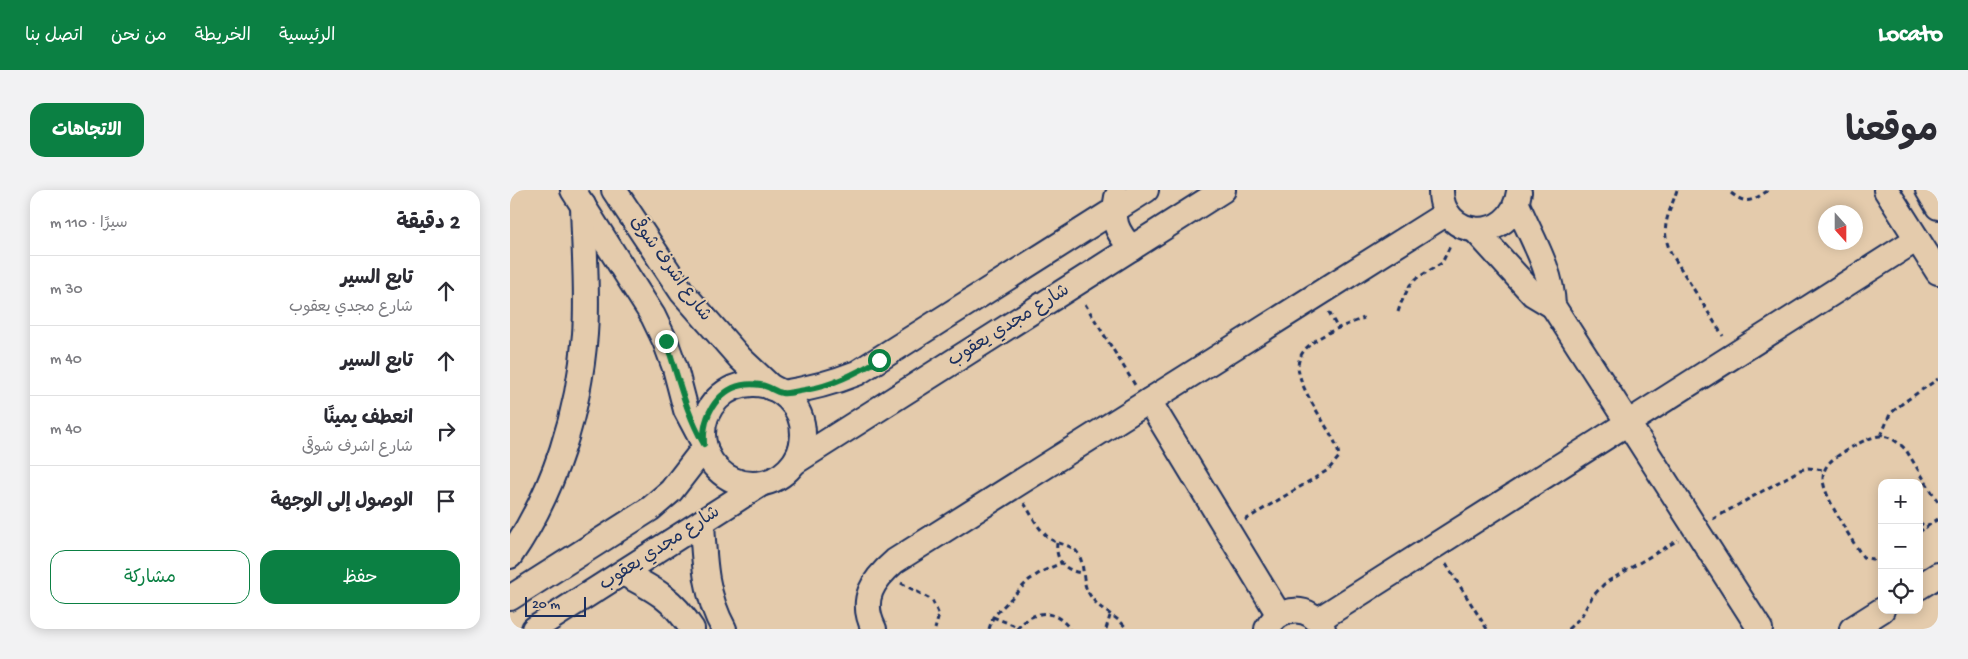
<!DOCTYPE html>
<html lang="ar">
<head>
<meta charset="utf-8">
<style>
	body { margin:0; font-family:"Gochi Hand","Playpen Sans Arabic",sans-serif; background:#f2f2f3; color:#2b2b33; direction:rtl }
	.controls { position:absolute; right:15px; bottom:15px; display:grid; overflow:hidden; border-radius:10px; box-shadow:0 2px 12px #0003 }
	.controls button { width:45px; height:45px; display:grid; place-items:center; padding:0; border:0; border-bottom:1px solid #e1e1e2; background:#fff; color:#2b2b33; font:25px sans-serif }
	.compass { position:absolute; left:1308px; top:15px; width:45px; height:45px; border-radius:50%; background:#fff; box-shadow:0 2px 12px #0003; rotate:159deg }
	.scale { position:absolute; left:15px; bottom:12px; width:61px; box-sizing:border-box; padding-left:5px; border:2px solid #1b2f5e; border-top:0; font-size:14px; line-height:18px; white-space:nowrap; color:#1b2f5e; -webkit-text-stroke:4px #e4cbac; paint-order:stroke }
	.stop { position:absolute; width:15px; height:15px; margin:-11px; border:4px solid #0b8043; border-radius:50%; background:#fff }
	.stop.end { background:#0b8043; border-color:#fff; box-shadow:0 1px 5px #0008 }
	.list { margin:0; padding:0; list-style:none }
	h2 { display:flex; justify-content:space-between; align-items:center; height:65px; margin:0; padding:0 20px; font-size:21px }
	h2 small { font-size:16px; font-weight:400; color:#7c7c81 }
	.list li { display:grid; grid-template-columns:32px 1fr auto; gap:15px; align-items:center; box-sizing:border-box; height:70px; padding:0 20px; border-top:1px solid #e1e1e2 }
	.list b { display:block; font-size:19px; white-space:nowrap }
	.list p { margin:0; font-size:16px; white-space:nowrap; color:#7c7c81 }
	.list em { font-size:16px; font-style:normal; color:#7c7c81 }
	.actions { display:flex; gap:10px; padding:15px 20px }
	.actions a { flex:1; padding:11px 0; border:1px solid #0b8043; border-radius:15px; text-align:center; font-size:18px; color:#0b8043 }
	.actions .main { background:#0b8043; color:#fff }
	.icon { flex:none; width:28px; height:28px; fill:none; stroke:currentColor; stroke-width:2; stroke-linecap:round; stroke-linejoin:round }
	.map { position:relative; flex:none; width:1428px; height:439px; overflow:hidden; direction:ltr; border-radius:15px }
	header { display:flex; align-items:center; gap:30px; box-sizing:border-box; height:70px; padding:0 25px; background:#0b8043; color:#fff }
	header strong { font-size:24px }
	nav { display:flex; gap:28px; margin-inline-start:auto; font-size:18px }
	.intro { display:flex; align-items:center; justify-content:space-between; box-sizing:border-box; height:120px; padding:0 30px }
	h1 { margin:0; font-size:35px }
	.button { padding:12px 22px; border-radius:15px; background:#0b8043; color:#fff; font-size:18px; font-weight:700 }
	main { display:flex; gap:30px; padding:0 30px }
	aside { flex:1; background:#fff; border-radius:15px; box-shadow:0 2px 12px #0003 }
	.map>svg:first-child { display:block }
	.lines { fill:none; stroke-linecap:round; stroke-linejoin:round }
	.minor-casing { stroke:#1b2f5e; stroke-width:28 }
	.path { stroke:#1b2f5e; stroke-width:3; stroke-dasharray:5 4; stroke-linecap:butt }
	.minor { stroke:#e4cbac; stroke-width:24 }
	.route { stroke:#0b8043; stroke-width:6 }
	.labels { text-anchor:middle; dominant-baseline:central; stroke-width:4.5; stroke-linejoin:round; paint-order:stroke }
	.street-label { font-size:18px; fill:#1b2f5e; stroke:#e4cbac }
</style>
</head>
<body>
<header>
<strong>Locato</strong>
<nav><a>الرئيسية</a><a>الخريطة</a><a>من نحن</a><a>اتصل بنا</a></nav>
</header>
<div class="intro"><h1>موقعنا</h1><a class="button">الاتجاهات</a></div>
<main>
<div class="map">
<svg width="1428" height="439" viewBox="0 0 1428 439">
	<rect width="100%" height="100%" fill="#e4cbac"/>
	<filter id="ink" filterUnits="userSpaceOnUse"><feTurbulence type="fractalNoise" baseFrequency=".02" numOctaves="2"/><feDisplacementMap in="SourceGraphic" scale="10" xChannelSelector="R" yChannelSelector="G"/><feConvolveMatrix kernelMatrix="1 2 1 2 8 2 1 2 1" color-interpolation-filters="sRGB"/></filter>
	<g filter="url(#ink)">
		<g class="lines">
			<g class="minor-casing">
				<g id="minor">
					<polyline points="63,0 143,126 155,151 165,178 176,220 194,254"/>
					<polyline points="104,0 172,102 230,168 262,198"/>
					<path d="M931 0C930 49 1001 56 1009 2"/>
					<polyline points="1376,0 1428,82"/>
					<polyline points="1418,0 1428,17"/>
					<path d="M607 7C602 30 605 41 622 58"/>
					<path d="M1007 14C1021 47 1042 80 1043 116L1250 439"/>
					<polyline points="965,40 1023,104 1043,116"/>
					<circle cx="243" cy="244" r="50"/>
					<path d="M272 203C298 199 322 193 347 183L636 0"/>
					<polyline points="639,211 769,425"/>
					<polyline points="285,272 713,0"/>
					<path d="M192 332C194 370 195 405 214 439"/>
					<path d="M0 366C45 301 69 222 75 144 78 102 74 58 73 15"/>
					<path d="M113 383C144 399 163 409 182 439"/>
					<polyline points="1409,397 1428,385"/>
					<polyline points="0,408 140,319 161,301 195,257"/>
					<polyline points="808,430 1407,49"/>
					<polyline points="24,439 251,294"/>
					<path d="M364 439C349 409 363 390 385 371L937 23"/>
					<path d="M757 439C770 415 801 414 813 439"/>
					<polyline points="1342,439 1372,420"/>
				</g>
			</g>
			<g class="path">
				<path d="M1167 0C1159 25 1149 37 1161 63L1213 146"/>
				<path d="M1221 3C1237 16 1243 10 1259 0"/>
				<polyline points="575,114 625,195"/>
				<polyline points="819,122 828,139"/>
				<polyline points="888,122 891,113 900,95 907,88 932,73 941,54"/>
				<polyline points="1371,246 1380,224 1394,212 1428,189"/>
				<path d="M514 313C522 325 529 342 542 350 550 355 559 354 566 361 576 372 571 390 578 402 589 422 606 424 617 439"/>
				<polyline points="1203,329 1290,280 1298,278 1314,280"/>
				<path d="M735 330 818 280 829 267C828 255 821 245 815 235 806 219 793 201 789 183 781 152 832 137 854 128"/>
				<polyline points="1409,332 1417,338"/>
				<polyline points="1409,342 1428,329"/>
				<path d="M547 353C545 370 555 381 572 383"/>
				<path d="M1372 365 1362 369 1353 367C1343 352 1313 306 1313 289 1313 283 1315 277 1320 272 1328 264 1359 246 1370 246 1381 246 1389 253 1396 260L1428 312"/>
				<polyline points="936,374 977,439"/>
				<polyline points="391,393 422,410 429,425 425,439"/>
				<polyline points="483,427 508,437"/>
				<polyline points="479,439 483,427 519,390 531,382 551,373"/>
				<path d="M507 439C524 419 544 418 560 439"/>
				<polyline points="596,439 600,426"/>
				<polyline points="1058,439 1071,427 1082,407 1095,393 1168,350"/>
			</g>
			<use href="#minor" class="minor"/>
		</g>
	</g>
	<g class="lines" filter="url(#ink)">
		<path class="route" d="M156 151C168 186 175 221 194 254 192 220 214 189 251 195 259 196 265 202 272 203 279 204 288 201 295 200 322 196 346 183 369 170"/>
	</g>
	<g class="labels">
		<g class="street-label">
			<text transform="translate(160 79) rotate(54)">شارع اشرف شوقى</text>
			<text transform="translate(499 136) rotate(-32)">شارع مجدي يعقوب</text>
			<text transform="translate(150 359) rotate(-33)">شارع مجدي يعقوب</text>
		</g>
	</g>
</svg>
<div class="controls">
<button>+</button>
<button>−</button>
<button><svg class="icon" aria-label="locate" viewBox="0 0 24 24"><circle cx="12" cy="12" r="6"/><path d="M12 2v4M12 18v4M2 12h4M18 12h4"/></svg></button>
</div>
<svg class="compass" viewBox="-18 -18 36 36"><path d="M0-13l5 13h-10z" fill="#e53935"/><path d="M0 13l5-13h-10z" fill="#7c7c81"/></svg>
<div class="scale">20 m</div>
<div class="stop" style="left:369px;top:170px"></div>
<div class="stop end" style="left:156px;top:151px"></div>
</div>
<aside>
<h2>2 دقيقة<small>سيرًا · 110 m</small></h2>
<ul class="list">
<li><svg class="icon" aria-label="ahead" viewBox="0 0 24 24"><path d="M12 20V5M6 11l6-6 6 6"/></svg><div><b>تابع السير</b><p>شارع مجدي يعقوب</p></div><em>30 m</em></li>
<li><svg class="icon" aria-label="ahead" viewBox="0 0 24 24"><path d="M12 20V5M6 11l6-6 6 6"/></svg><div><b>تابع السير</b></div><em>40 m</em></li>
<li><svg class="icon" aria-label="right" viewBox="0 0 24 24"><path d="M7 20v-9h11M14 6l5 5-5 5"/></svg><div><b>انعطف يمينًا</b><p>شارع اشرف شوقى</p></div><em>40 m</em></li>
<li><svg class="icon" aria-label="arrive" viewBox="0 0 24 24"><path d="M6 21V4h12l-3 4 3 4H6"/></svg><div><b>الوصول إلى الوجهة</b></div></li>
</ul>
<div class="actions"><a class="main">حفظ</a><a>مشاركة</a></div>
</aside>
</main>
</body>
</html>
